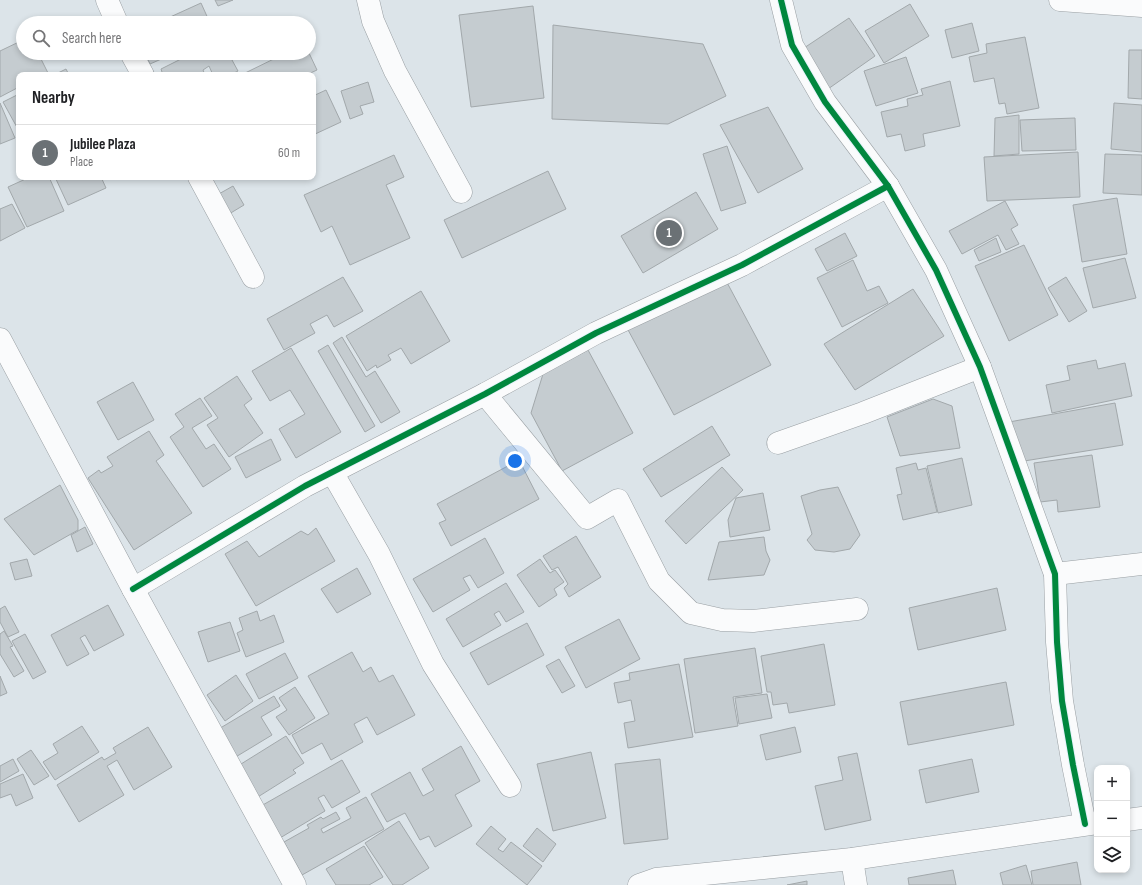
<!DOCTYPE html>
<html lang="en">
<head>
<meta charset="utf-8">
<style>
	body { margin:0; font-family:"Sofia Sans Condensed",sans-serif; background:#f2f2f2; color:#202124 }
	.controls { position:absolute; right:12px; bottom:12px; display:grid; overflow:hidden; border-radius:8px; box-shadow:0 2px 6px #0003 }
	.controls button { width:36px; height:36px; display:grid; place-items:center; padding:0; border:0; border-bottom:1px solid #e0e0e0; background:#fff; color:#202124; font:20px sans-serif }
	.you { position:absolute; left:515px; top:461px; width:14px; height:14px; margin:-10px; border:3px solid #fff; border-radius:50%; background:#1a73e8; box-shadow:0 0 0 6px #1a73e833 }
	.badge { display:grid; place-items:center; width:26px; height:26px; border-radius:50%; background:#6b7175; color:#fff; font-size:13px; font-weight:700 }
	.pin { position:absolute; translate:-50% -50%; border:2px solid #fff; box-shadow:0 1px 4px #0006 }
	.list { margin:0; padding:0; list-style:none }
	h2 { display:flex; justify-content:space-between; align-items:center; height:52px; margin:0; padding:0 16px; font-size:17px }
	h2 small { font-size:13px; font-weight:400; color:#757577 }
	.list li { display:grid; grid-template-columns:26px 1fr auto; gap:12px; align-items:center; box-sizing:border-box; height:56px; padding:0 16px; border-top:1px solid #e0e0e0 }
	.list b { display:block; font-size:15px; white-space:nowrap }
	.list p { margin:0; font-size:13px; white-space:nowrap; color:#757577 }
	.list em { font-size:13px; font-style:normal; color:#757577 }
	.icon { flex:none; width:22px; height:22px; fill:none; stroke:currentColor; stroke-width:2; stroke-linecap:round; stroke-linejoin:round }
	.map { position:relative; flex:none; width:1142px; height:885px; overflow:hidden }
	.search { position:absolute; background:#fff; box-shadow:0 2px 6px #0003; left:16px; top:16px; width:300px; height:44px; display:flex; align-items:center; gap:10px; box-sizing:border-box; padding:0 14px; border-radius:22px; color:#757577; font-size:15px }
	.panel { position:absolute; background:#fff; box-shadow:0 2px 6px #0003; left:16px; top:72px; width:300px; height:108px; border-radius:8px }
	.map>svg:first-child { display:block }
	.building { fill:#c5ccd0; stroke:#a2a8ab }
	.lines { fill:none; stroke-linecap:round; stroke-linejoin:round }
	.minor-casing { stroke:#999fa3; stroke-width:23 }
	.minor { stroke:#fafbfc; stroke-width:22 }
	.cycleway-casing { stroke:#e4f2fb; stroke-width:8 }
	.cycleway { stroke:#00873e; stroke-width:6 }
</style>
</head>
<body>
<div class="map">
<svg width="1142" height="885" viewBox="0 0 1142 885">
	<rect width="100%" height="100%" fill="#dce4e9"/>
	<g class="building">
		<polygon points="215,0 233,0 218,6"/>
		<polygon points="201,3 210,23 157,23"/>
		<polygon points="910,4 929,36 884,63 865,31"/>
		<polygon points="533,6 544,98 471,107 459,15"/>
		<polygon points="849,18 875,56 828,89 801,50"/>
		<polygon points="972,23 979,51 952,58 945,30"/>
		<polygon points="553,25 703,44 726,96 668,124 552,119"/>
		<polygon points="1025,37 1039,108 1007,114 1005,103 999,104 994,78 974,82 969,57 987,53 986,44"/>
		<polygon points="23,40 23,53 38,53 48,73 43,75 19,75 19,87 0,97 0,51"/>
		<polygon points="1129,50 1142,50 1142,99 1128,98"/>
		<polygon points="145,53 175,53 150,64"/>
		<polygon points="193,53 237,53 238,56 232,60 238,71 230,75 213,75 209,66 203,70 205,75 163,75 161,69"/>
		<polygon points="286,53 309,53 317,70 306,75 241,75"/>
		<polygon points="906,57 918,93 876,106 864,71"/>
		<polygon points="66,69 69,75 54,75"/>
		<polygon points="950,81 960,126 923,134 925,146 905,151 901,134 887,137 881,112 908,106 907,99 923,95 921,89"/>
		<polygon points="368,82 374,102 360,106 363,114 350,119 341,91"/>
		<polygon points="326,90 341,122 313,135 313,96"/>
		<polygon points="19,94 19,131 3,102"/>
		<polygon points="0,103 15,138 0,144"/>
		<polygon points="1114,103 1142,105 1142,152 1111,149"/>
		<polygon points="768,107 803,169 758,193 720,125"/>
		<polygon points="1019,115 1019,154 994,156 995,118"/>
		<polygon points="1075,118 1076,150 1022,151 1020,120"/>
		<polygon points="727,146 746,203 721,211 703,154"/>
		<polygon points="1078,152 1080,197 987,201 984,157"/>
		<polygon points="1105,154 1142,155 1142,195 1103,193"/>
		<polygon points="394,155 404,177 386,185 410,238 350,265 332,226 321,232 304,195"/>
		<polygon points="548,171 566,209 462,258 444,220"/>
		<polygon points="30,177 49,177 64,211 27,227 8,187"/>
		<polygon points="55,177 101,177 106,188 68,205"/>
		<polygon points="233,186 244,205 229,214 217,195"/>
		<polygon points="696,192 718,229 643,273 621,236"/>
		<polygon points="1117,198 1127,254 1082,262 1073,205"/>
		<polygon points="1005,201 1018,225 1011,229 1019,244 1006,250 998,235 962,254 949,231"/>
		<polygon points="12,204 25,228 0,241 0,209"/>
		<polygon points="845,233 857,256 827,271 815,249"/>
		<polygon points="996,238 1001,252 979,261 974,250"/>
		<polygon points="1024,245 1058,315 1009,341 975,266"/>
		<polygon points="1125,258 1136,298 1093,308 1083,268"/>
		<polygon points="853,260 867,291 879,286 888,303 842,327 817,278"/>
		<polygon points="723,275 771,365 674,415 627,328"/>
		<polygon points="343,277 363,311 334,327 327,315 310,324 315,333 284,350 267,319"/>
		<polygon points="1066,277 1087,311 1069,322 1048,288"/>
		<polygon points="913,289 944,336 855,390 824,344"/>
		<polygon points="421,291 450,341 411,364 401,348 388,355 391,360 377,368 376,365 367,371 346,336"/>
		<polygon points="342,337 366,377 375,371 400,412 381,423 333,343"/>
		<polygon points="328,345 375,426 365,432 318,351"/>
		<polygon points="291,348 341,432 296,458 279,429 305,414 290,390 270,401 252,371"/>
		<polygon points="588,350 633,433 562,471 531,413 543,374"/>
		<polygon points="1096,360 1098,369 1125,363 1132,396 1052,413 1046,385 1070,380 1067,366"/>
		<polygon points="237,376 252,399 244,405 263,433 229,457 207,425 218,418 204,398"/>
		<polygon points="133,382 154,420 118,440 97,402"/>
		<polygon points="200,398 212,416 192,428 206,449 214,444 231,469 203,487 170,437 184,427 175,414"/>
		<polygon points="933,399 952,406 960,448 900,456 887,417"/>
		<polygon points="1115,403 1123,445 1018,462 1009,422"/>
		<polygon points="712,426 730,455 661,497 643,469"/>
		<polygon points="149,431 164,455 156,461 192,513 134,550 88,478 99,470 101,473 113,466 107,457"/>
		<polygon points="271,439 281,460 246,478 235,457"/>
		<polygon points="1092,455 1100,507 1058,512 1057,500 1040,502 1034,463"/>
		<polygon points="962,458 972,505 938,513 927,466"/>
		<polygon points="519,460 539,499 451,546 439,523 446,520 437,504"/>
		<polygon points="916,463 918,470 926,468 937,512 903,520 897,495 902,494 896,468"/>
		<polygon points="722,467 743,490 686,544 665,521"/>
		<polygon points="60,485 78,520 78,530 34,555 4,519"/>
		<polygon points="838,487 860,535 850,549 834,552 815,550 807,540 812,534 801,496 820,490"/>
		<polygon points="763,493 770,530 730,537 728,520 736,498"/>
		<polygon points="85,527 93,544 77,552 71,535"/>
		<polygon points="316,528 335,561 256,606 225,554 247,541 259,557 301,531 308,535"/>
		<polygon points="576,536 601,577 569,597 564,588 568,584 558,567 552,570 543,556"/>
		<polygon points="764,537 766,551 770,560 764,575 708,580 719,542"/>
		<polygon points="485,538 504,573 478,588 470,575 463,578 470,590 433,612 413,579"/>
		<polygon points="27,559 32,576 15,580 10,563"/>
		<polygon points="540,559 550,573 555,570 564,582 554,589 557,595 539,607 517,575"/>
		<polygon points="357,568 371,594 337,613 321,589"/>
		<polygon points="506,583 524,612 506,622 499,611 494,614 501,625 463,647 446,619"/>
		<polygon points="997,588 1006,630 918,650 909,608"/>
		<polygon points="108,605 124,635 94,651 85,635 80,638 89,654 67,666 51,635"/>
		<polygon points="5,606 19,632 8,637 0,622 0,609"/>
		<polygon points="257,611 260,621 274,615 284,642 246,657 237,633 243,630 239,618"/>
		<polygon points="619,619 640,659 586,688 565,647"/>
		<polygon points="230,622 240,651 208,662 198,632"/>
		<polygon points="527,623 544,655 488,685 470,653"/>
		<polygon points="4,631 13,646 10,647 24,671 14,677 0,654 0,634"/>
		<polygon points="25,634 46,672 33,679 12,641"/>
		<polygon points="824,644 835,705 789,713 787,703 773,705 771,692 767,692 761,656"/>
		<polygon points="755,648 762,693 733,697 738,726 695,733 684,659"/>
		<polygon points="352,652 363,672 371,667 379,682 393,675 415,715 377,735 367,717 354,724 363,742 331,760 322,743 302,754 292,735 329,714 308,676"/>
		<polygon points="285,653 298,678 259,699 246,674"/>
		<polygon points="559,659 575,686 562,693 546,666"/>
		<polygon points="679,664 693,737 628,748 624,723 635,721 631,700 618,703 614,683 630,680 629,673"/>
		<polygon points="236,675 253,701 225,721 207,695"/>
		<polygon points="0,676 7,693 0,696"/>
		<polygon points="1006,682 1014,725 908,745 900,702"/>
		<polygon points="295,687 315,718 289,735 276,717 287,710 279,698"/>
		<polygon points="767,694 772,718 739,724 735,698"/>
		<polygon points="274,696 280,706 261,717 272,735 234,758 217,730"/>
		<polygon points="82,726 99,752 55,780 43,762 58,753 53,744"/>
		<polygon points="148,727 172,767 134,790 117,760 107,766 124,795 79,822 57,785 102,757 104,760 116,753 113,748"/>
		<polygon points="795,727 801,752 766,760 760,735"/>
		<polygon points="286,736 304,763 293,770 296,773 253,800 233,769"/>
		<polygon points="461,746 480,781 455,795 472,826 435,847 429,836 420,840 405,813 387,822 371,794 410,772 423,796 434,790 422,769"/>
		<polygon points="31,750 49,776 34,785 17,759"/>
		<polygon points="591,752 606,818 553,831 537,764"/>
		<polygon points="857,753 871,820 825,830 815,786 843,780 838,757"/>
		<polygon points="13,759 19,771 0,782 0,766"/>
		<polygon points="660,759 668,839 624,844 615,764"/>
		<polygon points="972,759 979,792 926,803 919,770"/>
		<polygon points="342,760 360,792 332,808 324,795 318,798 325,811 280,838 261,806"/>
		<polygon points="23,774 33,798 16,806 11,794 0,798 0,784"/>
		<polygon points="366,797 384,829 302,875 284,842 309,828 307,825 321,817 323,819 336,812 340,819 321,829 323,833 351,818 346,808"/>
		<polygon points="399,821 429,868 402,885 393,885 365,843"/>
		<polygon points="491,826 506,839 498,849 503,852 511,842 542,866 527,885 476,844"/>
		<polygon points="537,828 556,844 543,862 523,846"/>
		<polygon points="364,846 383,877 369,885 336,885 326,869"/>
		<polygon points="1077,862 1081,885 1033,885 1031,871"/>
		<polygon points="1026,865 1032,885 1003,885 1000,873"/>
		<polygon points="953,870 956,885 909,885 908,878"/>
		<polygon points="807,881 807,885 787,885"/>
	</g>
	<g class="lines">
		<g class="minor-casing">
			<g id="minor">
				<polyline points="107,0 117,23"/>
				<polyline points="368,0 373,21 395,71 461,192"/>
				<polyline points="781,0 792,45 825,102 888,186 936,270 980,367 1055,574 1057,642 1062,701 1073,765 1085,824"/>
				<polyline points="1060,0 1142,6"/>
				<polyline points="131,53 143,75"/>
				<polyline points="199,177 253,277"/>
				<polyline points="0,339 133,589 295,885"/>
				<polyline points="485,394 587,518 618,500 659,581 691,613 722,620 753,621 857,609"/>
				<polyline points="778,443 863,413 980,367"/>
				<polyline points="332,472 379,554 433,664 510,786"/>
				<polyline points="1055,574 1142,564"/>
				<polyline points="133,589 305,486 485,394 596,333 742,265 888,186"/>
				<polyline points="1127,820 1142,818"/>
				<polyline points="852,859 856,885"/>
				<polyline points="639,885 656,879 852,859 1097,823"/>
			</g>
		</g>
		<use href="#minor" class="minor"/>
		<g class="cycleway-casing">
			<g id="cycleway">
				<polyline points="781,0 792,45 825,102 888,186 936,270 980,367 1055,574 1057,642 1062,701 1073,765 1085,824"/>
				<polyline points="133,589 305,486 485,394 596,333 742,265 888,186"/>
			</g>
		</g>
		<use href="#cycleway" class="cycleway"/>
	</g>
</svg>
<div class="controls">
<button>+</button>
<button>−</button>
<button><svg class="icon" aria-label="layers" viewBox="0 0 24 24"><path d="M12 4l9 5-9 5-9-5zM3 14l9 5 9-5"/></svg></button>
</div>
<div class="you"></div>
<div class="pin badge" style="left:669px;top:233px">1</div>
<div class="search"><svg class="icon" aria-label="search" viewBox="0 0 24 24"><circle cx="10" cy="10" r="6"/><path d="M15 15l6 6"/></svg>Search here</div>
<section class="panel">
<h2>Nearby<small></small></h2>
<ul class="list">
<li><span class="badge">1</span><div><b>Jubilee Plaza</b><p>Place</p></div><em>60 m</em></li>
</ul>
</section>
</div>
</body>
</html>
